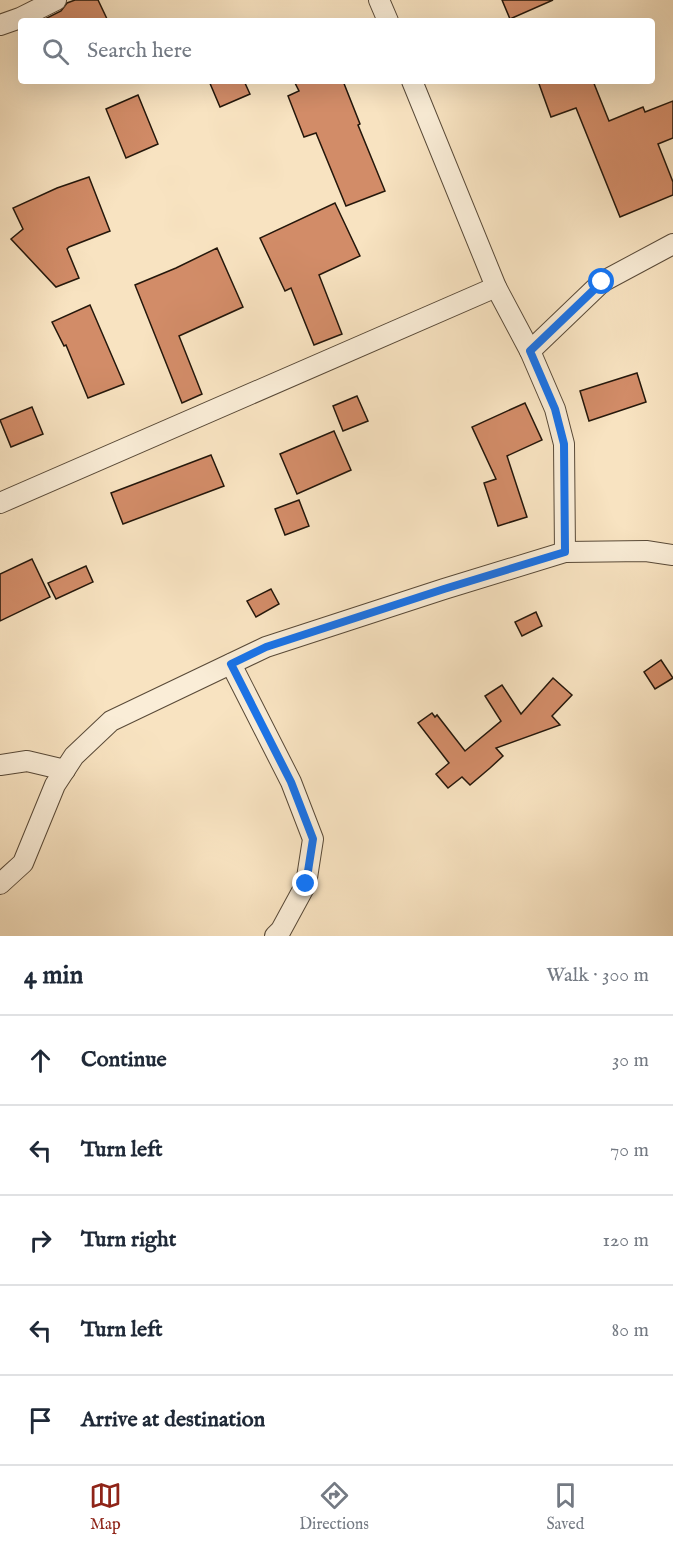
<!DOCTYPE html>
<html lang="en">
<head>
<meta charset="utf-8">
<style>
	body { margin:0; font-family:"IM FELL English",serif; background:#f2f2f3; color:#1f2937 }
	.stop { position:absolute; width:18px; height:18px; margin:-14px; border:4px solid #1a73e8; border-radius:50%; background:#fff }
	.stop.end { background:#1a73e8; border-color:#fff; box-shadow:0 2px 6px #0008 }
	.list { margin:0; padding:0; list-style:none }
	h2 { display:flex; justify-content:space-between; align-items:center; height:78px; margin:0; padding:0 24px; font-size:26px }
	h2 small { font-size:20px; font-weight:400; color:#747a83 }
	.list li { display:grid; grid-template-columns:39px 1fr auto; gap:18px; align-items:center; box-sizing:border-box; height:90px; padding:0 24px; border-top:2px solid #e0e1e3 }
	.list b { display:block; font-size:22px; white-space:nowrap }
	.list em { font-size:20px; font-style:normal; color:#747a83 }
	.icon { flex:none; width:33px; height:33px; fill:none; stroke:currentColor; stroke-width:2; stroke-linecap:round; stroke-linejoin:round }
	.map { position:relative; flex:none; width:673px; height:936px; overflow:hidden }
	.search { position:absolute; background:#fff; box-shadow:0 6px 24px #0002; left:18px; right:18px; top:18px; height:66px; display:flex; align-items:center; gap:15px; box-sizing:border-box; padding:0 21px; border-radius:6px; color:#747a83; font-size:22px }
	.sheet { height:528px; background:#fff }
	nav { display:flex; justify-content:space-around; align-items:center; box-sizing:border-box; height:84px; border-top:2px solid #e0e1e3; background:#fff; font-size:16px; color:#747a83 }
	nav a { display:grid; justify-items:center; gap:3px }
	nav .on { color:#8f2418 }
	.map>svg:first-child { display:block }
	.building { fill:#d28c68; stroke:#24170b; stroke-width:1.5 }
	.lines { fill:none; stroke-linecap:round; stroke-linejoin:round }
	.street-casing { stroke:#594a38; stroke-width:22 }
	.street { stroke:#faedd7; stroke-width:20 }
	.route { stroke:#1a73e8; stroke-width:8 }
</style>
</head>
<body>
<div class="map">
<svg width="673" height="936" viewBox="0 0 673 936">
	<rect width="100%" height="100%" fill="#f8e3c1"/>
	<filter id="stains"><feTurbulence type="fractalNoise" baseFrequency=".00333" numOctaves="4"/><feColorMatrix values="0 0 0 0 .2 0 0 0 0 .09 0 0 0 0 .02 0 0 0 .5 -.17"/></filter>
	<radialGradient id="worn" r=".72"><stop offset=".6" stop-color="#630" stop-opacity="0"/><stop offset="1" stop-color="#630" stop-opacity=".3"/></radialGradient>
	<g class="building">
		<polygon points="75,0 98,0 108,21 41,21 61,11 67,3"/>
		<polygon points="502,0 553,0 510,19"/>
		<polygon points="209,81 244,81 250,94 220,107"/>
		<polygon points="294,81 343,81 360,124 358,125 385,191 346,206 316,133 304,137 288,96 299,91"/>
		<polygon points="538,81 593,81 609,121 643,107 645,112 673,101 673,138 658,144 673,182 673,195 620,217 576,108 551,117"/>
		<polygon points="138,95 158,144 126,158 106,109"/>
		<polygon points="89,177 110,231 69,247 67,249 79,278 56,287 11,239 23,229 13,208 57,188"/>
		<polygon points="335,203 360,256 319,275 342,334 314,345 291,288 285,291 260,238"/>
		<polygon points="217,248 243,307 179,336 202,394 182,403 135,285 176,268"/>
		<polygon points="90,305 124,384 88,398 66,345 64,346 52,322"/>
		<polygon points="637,373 646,402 589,421 580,391"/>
		<polygon points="357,396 368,421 343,431 333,406"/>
		<polygon points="525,403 542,440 507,456 527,517 498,526 484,483 496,479 472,427"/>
		<polygon points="32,407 43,434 11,447 0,420"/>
		<polygon points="334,431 351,470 297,494 280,454"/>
		<polygon points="211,455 224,486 123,524 111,493"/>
		<polygon points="299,500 309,526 285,535 275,509"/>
		<polygon points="32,559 50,597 0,621 0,574"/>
		<polygon points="86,566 93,582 56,599 48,583"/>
		<polygon points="271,589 279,604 256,617 247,601"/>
		<polygon points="536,612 542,626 522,636 515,622"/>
		<polygon points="661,660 673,678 655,689 644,672"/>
		<polygon points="553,678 572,695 552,716 560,725 496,748 503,756 490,768 470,785 462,777 448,788 436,774 449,763 418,723 432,713 435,717 437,715 465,751 501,721 485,696 502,685 521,714"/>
	</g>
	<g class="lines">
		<g class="street-casing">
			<g id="street">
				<polyline points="379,0 388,21"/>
				<polyline points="0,25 20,18 56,0"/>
				<polyline points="412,81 496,287 530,351"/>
				<polyline points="0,503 496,287"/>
				<polyline points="565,552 564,444 555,409 530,351 602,282 673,244"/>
				<polyline points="231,664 291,782 313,839 306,884 281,930 275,936"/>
				<polyline points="0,765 27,761 65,770"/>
				<polyline points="0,884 23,863 55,785 74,756 111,721 266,647 444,589 565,552 646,551 673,555"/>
			</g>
		</g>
		<use href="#street" class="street"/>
	</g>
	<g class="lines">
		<polyline class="route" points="306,884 313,839 291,782 231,664 266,647 444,589 565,552 564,444 555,409 530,351 602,282"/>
	</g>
	<rect width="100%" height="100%" filter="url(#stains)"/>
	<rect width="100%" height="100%" fill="url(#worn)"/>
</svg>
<div class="stop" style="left:602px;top:282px"></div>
<div class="stop end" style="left:306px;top:884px"></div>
<div class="search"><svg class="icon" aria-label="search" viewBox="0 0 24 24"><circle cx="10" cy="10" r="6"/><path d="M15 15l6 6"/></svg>Search here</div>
</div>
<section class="sheet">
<h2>4 min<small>Walk · 300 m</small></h2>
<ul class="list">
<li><svg class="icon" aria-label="ahead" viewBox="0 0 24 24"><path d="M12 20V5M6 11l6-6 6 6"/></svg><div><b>Continue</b></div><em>30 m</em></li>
<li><svg class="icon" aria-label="left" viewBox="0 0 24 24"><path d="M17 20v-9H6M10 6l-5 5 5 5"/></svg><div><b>Turn left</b></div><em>70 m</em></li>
<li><svg class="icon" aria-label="right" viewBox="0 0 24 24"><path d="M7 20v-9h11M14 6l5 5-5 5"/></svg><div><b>Turn right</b></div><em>120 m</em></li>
<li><svg class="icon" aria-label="left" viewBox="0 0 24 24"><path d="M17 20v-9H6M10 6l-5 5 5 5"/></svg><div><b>Turn left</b></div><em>80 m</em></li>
<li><svg class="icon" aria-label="arrive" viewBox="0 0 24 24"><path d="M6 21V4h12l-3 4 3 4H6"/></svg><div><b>Arrive at destination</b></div></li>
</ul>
</section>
<nav>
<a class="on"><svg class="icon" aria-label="map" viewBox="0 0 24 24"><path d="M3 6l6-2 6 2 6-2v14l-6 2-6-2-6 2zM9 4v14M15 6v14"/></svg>Map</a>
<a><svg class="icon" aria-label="directions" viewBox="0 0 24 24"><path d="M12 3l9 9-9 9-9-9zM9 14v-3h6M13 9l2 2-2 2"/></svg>Directions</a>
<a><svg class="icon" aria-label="saved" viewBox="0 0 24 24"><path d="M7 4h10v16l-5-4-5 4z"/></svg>Saved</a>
</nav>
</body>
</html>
